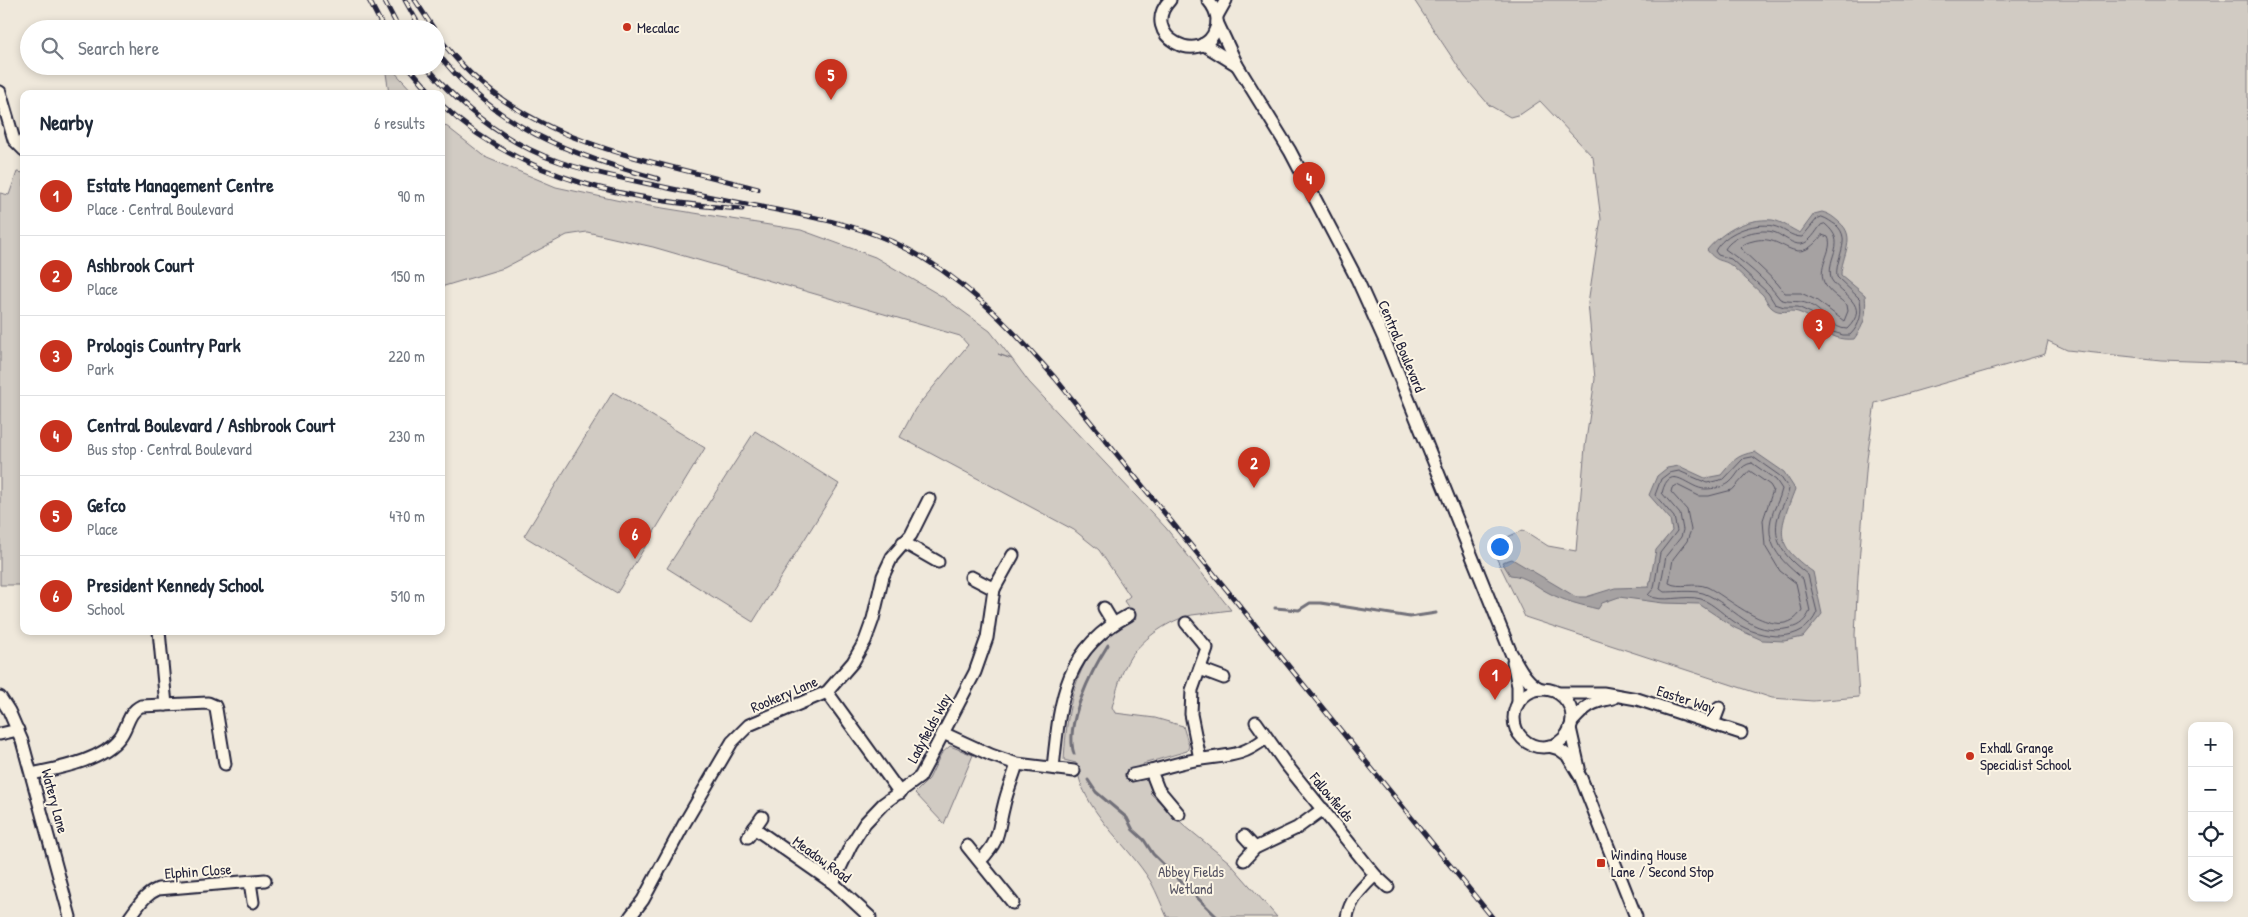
<!DOCTYPE html>
<html lang="en">
<head>
<meta charset="utf-8">
<style>
	body { margin:0; font-family:"Patrick Hand",sans-serif; background:#f6f6f7; color:#1f2937 }
	.controls { position:absolute; right:15px; bottom:15px; display:grid; overflow:hidden; border-radius:10px; box-shadow:0 2px 8px #0003 }
	.controls button { width:45px; height:45px; display:grid; place-items:center; padding:0; border:0; border-bottom:1px solid #e0e1e3; background:#fff; color:#1f2937; font:25px sans-serif }
	.you { position:absolute; left:1499px; top:546px; width:18px; height:18px; margin:-12px; border:4px solid #fff; border-radius:50%; background:#1a73e8; box-shadow:0 0 0 8px #1a73e833 }
	.badge { display:grid; place-items:center; width:32px; height:32px; border-radius:50%; background:#c8321e; color:#fff; font-size:16px; font-weight:700 }
	.pin { position:absolute; translate:-50% -41px; filter:drop-shadow(0 1px 2px #0008) }
	.pin::after { content:''; position:absolute; top:26px; width:18px; height:15px; background:inherit; clip-path:polygon(0 0,100% 0,50% 100%) }
	.list { margin:0; padding:0; list-style:none }
	h2 { display:flex; justify-content:space-between; align-items:center; height:65px; margin:0; padding:0 20px; font-size:21px }
	h2 small { font-size:16px; font-weight:400; color:#747a83 }
	.list li { display:grid; grid-template-columns:32px 1fr auto; gap:15px; align-items:center; box-sizing:border-box; height:80px; padding:0 20px; border-top:1px solid #e0e1e3 }
	.list b { display:block; font-size:19px; white-space:nowrap }
	.list p { margin:0; font-size:16px; white-space:nowrap; color:#747a83 }
	.list em { font-size:16px; font-style:normal; color:#747a83 }
	.icon { flex:none; width:28px; height:28px; fill:none; stroke:currentColor; stroke-width:2; stroke-linecap:round; stroke-linejoin:round }
	.map { position:relative; flex:none; width:2248px; height:917px; overflow:hidden }
	.search { position:absolute; background:#fff; box-shadow:0 2px 8px #0003; left:20px; top:20px; width:425px; height:55px; display:flex; align-items:center; gap:12px; box-sizing:border-box; padding:0 18px; border-radius:28px; color:#747a83; font-size:19px }
	.panel { position:absolute; background:#fff; box-shadow:0 2px 8px #0003; left:20px; top:90px; width:425px; height:545px; border-radius:10px }
	.map>svg:first-child { display:block }
	.green { fill:#d1cbc3; stroke:#7a767f }
	.water { fill:#a6a2a2; stroke:#716f79 }
	.lines { fill:none; stroke-linecap:round; stroke-linejoin:round }
	.shore { stroke:#575564; stroke-width:1 }
	.stream { stroke:#716f79; stroke-width:3 }
	.street-casing { stroke:#22223b; stroke-width:15 }
	.street { stroke:#fcf5e5; stroke-width:11 }
	.rail-casing { stroke:#22223b; stroke-width:5 }
	.rail { stroke:#fcf5e5; stroke-width:3; stroke-dasharray:9; stroke-linecap:butt }
	.poi-dot { fill:#c8321e; stroke:#fcf5e5; stroke-width:2 }
	.labels { text-anchor:middle; dominant-baseline:central; stroke-width:4; stroke-linejoin:round; paint-order:stroke }
	.poi-label { font-size:15px; fill:#22223b; stroke:#fcf5e5; text-anchor:start }
	.street-label { font-size:15px; fill:#22223b; stroke:#fcf5e5 }
	.park-label { font-size:15px; fill:#575564; stroke:#fcf5e5 }
</style>
</head>
<body>
<div class="map">
<svg width="2248" height="917" viewBox="0 0 2248 917">
	<rect width="100%" height="100%" fill="#efe8db"/>
	<filter id="ink" filterUnits="userSpaceOnUse"><feTurbulence type="fractalNoise" baseFrequency=".02" numOctaves="2"/><feDisplacementMap in="SourceGraphic" scale="10" xChannelSelector="R" yChannelSelector="G"/><feConvolveMatrix kernelMatrix="1 2 1 2 8 2 1 2 1" color-interpolation-filters="sRGB"/></filter>
	<g filter="url(#ink)">
		<g class="green">
			<polygon points="1414,0 2248,0 2248,363 2161,360 2067,350 2048,341 2045,354 1875,403 1867,459 1858,576 1855,635 1859,697 1813,701 1772,698 1525,617 1490,545 1523,530 1548,546 1576,551 1585,447 1595,379 1588,303 1601,219 1593,157 1540,101 1521,114 1510,117 1489,105 1465,77"/>
			<polygon points="385,66 389,66 415,94 389,94"/>
			<path d="M441 122 487 158 556 187 625 202 801 230 875 257 943 297 990 331 1012 359 998 354 1012 359 1029 382 1166 528 1231 610C1218 612 1205 613 1192 615 1169 620 1145 637 1131 656 1121 671 1117 690 1112 707L1115 713 1155 718 1183 726 1189 746 1187 751 1143 764 1152 791 1150 793 1185 826 1229 862 1277 917H1167C1162 906 1157 893 1151 882 1126 841 1082 812 1076 763L1064 760C1066 725 1070 688 1088 658 1099 641 1120 629 1136 618L1124 601 1130 596 1099 550 1074 530 900 437 915 409 968 345 960 336 653 247 587 232 567 235 504 268 441 287Z"/>
			<polygon points="17,172 24,173 24,585 0,585 0,193 9,195"/>
			<polygon points="613,392 705,448 617,593 524,536"/>
			<polygon points="755,431 839,484 753,622 667,568"/>
			<polygon points="950,746 973,755 944,824 915,793 929,779 941,754"/>
		</g>
		<g class="water">
			<path d="M1822 212C1830 214 1833 217 1839 222 1858 237 1841 256 1841 275L1865 295C1867 314 1865 324 1854 339 1824 342 1822 320 1798 312 1789 309 1780 315 1772 308 1768 305 1766 299 1763 295 1753 285 1742 276 1732 266 1722 258 1718 264 1707 250 1723 231 1746 218 1772 220 1781 221 1791 229 1800 233L1814 214Z"/>
			<path d="M1755 452 1784 472 1795 489C1779 531 1772 543 1813 572L1822 614 1803 637 1784 641 1762 640 1735 628 1699 604 1663 603 1619 597 1602 603 1598 609C1581 605 1564 601 1549 593 1535 586 1527 576 1510 575L1502 562 1512 559 1576 597H1586L1615 588 1649 587 1656 550 1672 531 1670 519 1649 495 1657 476 1667 468 1679 466 1705 478 1721 475C1733 461 1736 455 1755 452Z"/>
		</g>
		<g class="lines">
			<g class="shore">
				<path d="M1822 217C1828 219 1831 222 1836 225 1853 240 1834 259 1837 277L1860 299C1862 313 1861 324 1850 335H1843L1833 332 1811 313 1798 307H1784L1775 304 1768 293 1731 259 1718 255 1715 251C1724 233 1753 222 1773 226 1783 228 1791 237 1802 237L1817 219Z"/>
				<path d="M1825 224C1849 244 1826 254 1831 279 1841 296 1872 304 1847 329 1833 329 1825 314 1814 307 1800 298 1791 304 1780 299 1765 279 1745 263 1725 249 1733 235 1761 227 1776 233 1783 236 1793 245 1801 244 1810 243 1816 231 1821 225Z"/>
				<path d="M1822 235 1828 237C1835 250 1814 269 1826 286 1832 294 1840 299 1847 305L1848 311 1844 321 1816 300 1801 293H1785L1777 283 1740 248C1743 244 1748 242 1753 241 1785 232 1794 272 1822 235Z"/>
				<path d="M1753 457 1780 476 1789 489C1787 500 1779 510 1777 521 1773 547 1790 560 1808 575L1817 612C1803 645 1761 639 1736 623 1725 616 1714 604 1701 599 1685 594 1662 604 1648 595L1654 588 1660 553 1677 531 1674 517 1655 495 1661 479 1669 473 1679 471 1707 483 1724 479 1743 459Z"/>
				<path d="M1752 463 1776 480 1782 489C1780 500 1773 509 1771 519 1765 547 1784 563 1803 579L1810 611C1806 620 1800 626 1790 628 1749 638 1735 605 1703 593 1692 590 1676 592 1664 592L1660 589 1666 556 1681 537 1683 530 1680 514 1662 493C1670 460 1689 490 1706 489 1712 489 1724 487 1729 483 1738 476 1739 465 1752 463Z"/>
				<path d="M1750 471 1770 485 1773 490 1763 520 1765 546 1780 571 1796 583 1802 610C1780 647 1729 597 1707 587 1695 582 1679 589 1669 583L1673 559 1687 541 1691 530 1687 510 1671 492 1672 488 1677 485 1699 496H1709L1732 490Z"/>
			</g>
			<g class="stream">
				<polyline points="1275,608 1299,610 1310,603 1321,603 1410,617 1436,613"/>
				<path d="M1074 754C1064 724 1092 670 1108 645"/>
				<polyline points="1088,780 1096,792 1127,818 1133,830 1144,840 1153,854 1217,917"/>
			</g>
			<g class="street-casing">
				<g id="street">
					<path d="M1170 0C1137 35 1203 70 1216 28 1219 18 1215 8 1208 0"/>
					<polyline points="1217,16 1226,0"/>
					<path d="M1217 22 1237 65 1290 151 1357 279 1385 341 1511 653C1519 666 1526 683 1541 689"/>
					<polyline points="1203,44 1237,65"/>
					<polyline points="0,92 14,140 24,150"/>
					<polyline points="903,542 938,562"/>
					<polyline points="994,589 1013,555"/>
					<polyline points="1104,608 1113,623"/>
					<polyline points="1186,623 1207,648 1192,690 1191,714 1200,759"/>
					<polyline points="159,631 166,705"/>
					<polyline points="1513,662 1518,686 1518,703"/>
					<polyline points="1200,669 1224,678"/>
					<circle cx="1543" cy="718" r="29"/>
					<polyline points="827,692 900,793"/>
					<polyline points="1559,693 1603,693 1637,699 1741,733"/>
					<polyline points="0,697 9,711 22,741 70,917"/>
					<polyline points="1256,722 1285,763 1375,875 1388,887"/>
					<path d="M1572 722C1586 706 1591 702 1613 698"/>
					<polyline points="1713,724 1719,708"/>
					<polyline points="1570,728 1579,768"/>
					<polyline points="943,733 991,755 1017,764 1074,771"/>
					<polyline points="0,734 18,730"/>
					<polyline points="1549,746 1559,749 1567,755 1581,778 1636,917"/>
					<path d="M1053 768C1060 702 1063 649 1129 615"/>
					<path d="M32 774C59 768 102 761 120 737 128 727 128 712 141 706L208 703 215 706 216 709 225 764"/>
					<polyline points="1132,775 1151,771"/>
					<path d="M1179 814 1158 789 1151 771C1167 767 1184 761 1201 759 1230 755 1241 757 1266 738"/>
					<polyline points="754,828 833,883 870,917"/>
					<polyline points="1244,836 1255,848"/>
					<polyline points="748,837 762,817"/>
					<polyline points="967,846 1013,903"/>
					<polyline points="1244,860 1255,848 1297,828 1323,809"/>
					<path d="M980 861C1001 839 997 832 1004 805 1007 791 1013 778 1017 764"/>
					<polyline points="250,882 253,902"/>
					<polyline points="833,883 851,845 865,823 883,804 920,777 928,762 975,672 987,638 994,589 971,577"/>
					<path d="M130 917C139 905 144 895 158 889L265 880"/>
					<polyline points="630,917 643,900 684,824 732,742 749,725 827,692 853,662 865,641 873,619 883,576 892,557 911,535 929,499"/>
					<path d="M1347 917C1350 899 1362 888 1375 875"/>
				</g>
			</g>
			<use href="#street" class="street"/>
			<g class="rail-casing">
				<g id="rail">
					<polyline points="369,0 384,29"/>
					<polyline points="384,0 399,29"/>
					<polyline points="405,0 421,29"/>
					<polyline points="415,0 434,29"/>
					<path d="M436 33C511 142 640 157 758 189"/>
					<path d="M436 51C494 128 570 154 659 179"/>
					<polyline points="408,66 432,94"/>
					<path d="M426 66C462 108 507 144 560 162 592 173 626 179 659 186 695 194 731 201 767 208 809 216 852 224 891 241 959 272 1007 323 1055 378L1492 917"/>
					<path d="M441 104C521 181 635 202 742 209"/>
				</g>
			</g>
			<use href="#rail" class="rail"/>
		</g>
	</g>
	<g class="poi-dot">
		<circle cx="627" cy="27" r="5"/>
		<circle cx="1970" cy="756" r="5"/>
		<rect x="1596" y="858" width="10" height="10" rx="2.5"/>
	</g>
	<g class="labels">
		<g class="poi-label">
			<text x="637" y="27">Mecalac</text>
			<text x="1980" y="747">Exhall Grange<tspan x="1980" dy="17">Specialist School</tspan></text>
			<text x="1611" y="854">Winding House<tspan x="1611" dy="17">Lane / Second Stop</tspan></text>
		</g>
		<g class="street-label">
			<text transform="translate(1402 346) rotate(67)">Central Boulevard</text>
			<text transform="translate(784 694) rotate(-23)">Rookery Lane</text>
			<text transform="translate(1686 699) rotate(18)">Easter Way</text>
			<text transform="translate(929 728) rotate(-62)">Ladyfields Way</text>
			<text transform="translate(1332 797) rotate(50)">Fallowfields</text>
			<text transform="translate(55 801) rotate(75)">Watery Lane</text>
			<text transform="translate(822 859) rotate(36)">Meadow Road</text>
			<text transform="translate(198 871) rotate(-4)">Elphin Close</text>
		</g>
		<g class="park-label">
			<text x="1191" y="871">Abbey Fields<tspan x="1191" dy="17">Wetland</tspan></text>
		</g>
	</g>
</svg>
<div class="controls">
<button>+</button>
<button>−</button>
<button><svg class="icon" aria-label="locate" viewBox="0 0 24 24"><circle cx="12" cy="12" r="6"/><path d="M12 2v4M12 18v4M2 12h4M18 12h4"/></svg></button>
<button><svg class="icon" aria-label="layers" viewBox="0 0 24 24"><path d="M12 4l9 5-9 5-9-5zM3 14l9 5 9-5"/></svg></button>
</div>
<div class="you"></div>
<div class="pin badge" style="left:1495px;top:700px">1</div>
<div class="pin badge" style="left:1254px;top:488px">2</div>
<div class="pin badge" style="left:1819px;top:350px">3</div>
<div class="pin badge" style="left:1309px;top:203px">4</div>
<div class="pin badge" style="left:831px;top:100px">5</div>
<div class="pin badge" style="left:635px;top:559px">6</div>
<div class="search"><svg class="icon" aria-label="search" viewBox="0 0 24 24"><circle cx="10" cy="10" r="6"/><path d="M15 15l6 6"/></svg>Search here</div>
<section class="panel">
<h2>Nearby<small>6 results</small></h2>
<ul class="list">
<li><span class="badge">1</span><div><b>Estate Management Centre</b><p>Place · Central Boulevard</p></div><em>90 m</em></li>
<li><span class="badge">2</span><div><b>Ashbrook Court</b><p>Place</p></div><em>150 m</em></li>
<li><span class="badge">3</span><div><b>Prologis Country Park</b><p>Park</p></div><em>220 m</em></li>
<li><span class="badge">4</span><div><b>Central Boulevard / Ashbrook Court</b><p>Bus stop · Central Boulevard</p></div><em>230 m</em></li>
<li><span class="badge">5</span><div><b>Gefco</b><p>Place</p></div><em>470 m</em></li>
<li><span class="badge">6</span><div><b>President Kennedy School</b><p>School</p></div><em>510 m</em></li>
</ul>
</section>
</div>
</body>
</html>
